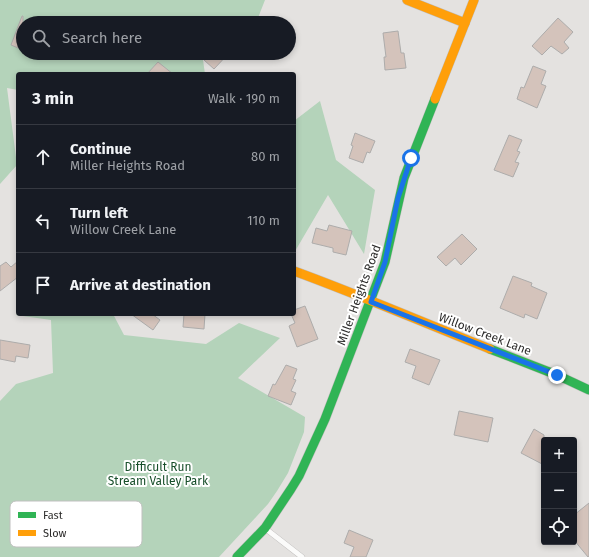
<!DOCTYPE html>
<html lang="en">
<head>
<meta charset="utf-8">
<style>
	body { margin:0; font-family:"Fira Sans",sans-serif; background:#242831; color:#f1f3f6 }
	.controls { position:absolute; right:12px; bottom:12px; display:grid; overflow:hidden; border-radius:4px; box-shadow:0 2px 6px #0003 }
	.controls button { width:36px; height:36px; display:grid; place-items:center; padding:0; border:0; border-bottom:1px solid #363941; background:#171b24; color:#f1f3f6; font:20px sans-serif }
	.stop { position:absolute; width:12px; height:12px; margin:-9px; border:3px solid #1a73e8; border-radius:50%; background:#fff }
	.stop.end { background:#1a73e8; border-color:#fff; box-shadow:0 1px 4px #0008 }
	.list { margin:0; padding:0; list-style:none }
	h2 { display:flex; justify-content:space-between; align-items:center; height:52px; margin:0; padding:0 16px; font-size:17px }
	h2 small { font-size:13px; font-weight:400; color:#9ea1a6 }
	.list li { display:grid; grid-template-columns:26px 1fr auto; gap:12px; align-items:center; box-sizing:border-box; height:64px; padding:0 16px; border-top:1px solid #363941 }
	.list b { display:block; font-size:15px; white-space:nowrap }
	.list p { margin:0; font-size:13px; white-space:nowrap; color:#9ea1a6 }
	.list em { font-size:13px; font-style:normal; color:#9ea1a6 }
	.icon { flex:none; width:22px; height:22px; fill:none; stroke:currentColor; stroke-width:2; stroke-linecap:round; stroke-linejoin:round }
	.map { position:relative; flex:none; width:589px; height:557px; overflow:hidden }
	.search { position:absolute; background:#171b24; box-shadow:0 2px 6px #0003; left:16px; top:16px; width:280px; height:44px; display:flex; align-items:center; gap:10px; box-sizing:border-box; padding:0 14px; border-radius:22px; color:#9ea1a6; font-size:15px }
	.panel { position:absolute; background:#171b24; box-shadow:0 2px 6px #0003; left:16px; top:72px; width:280px; height:244px; border-radius:4px }
	.map>svg:first-child { display:block }
	.green { fill:#b4d3ba }
	.building { fill:#d4c3bb; stroke:#adacab }
	.lines { fill:none; stroke-linecap:round; stroke-linejoin:round }
	.lane-casing { stroke:#c0bebd; stroke-width:6 }
	.fast-casing { stroke:#c0bebd; stroke-width:10 }
	.slow-casing { stroke:#c0bebd; stroke-width:10 }
	.lane { stroke:#fbfbfa; stroke-width:5 }
	.fast { stroke:#30b455; stroke-width:9 }
	.slow { stroke:#ff9f0a; stroke-width:9 }
	.route { stroke:#1a73e8; stroke-width:5 }
	.labels { text-anchor:middle; dominant-baseline:central; stroke-width:4; stroke-linejoin:round; paint-order:stroke }
	.street-label { font-size:12px; fill:#2d2c2b; stroke:#fff }
	.park-label { font-size:12px; fill:#174e2a; stroke:#fff }
	.key { fill:#fff; stroke:#c0c0bf; stroke-width:1 }
	.key-label { font-size:11px; fill:#2d2c2b }
</style>
</head>
<body>
<div class="map">
<svg width="589" height="557" viewBox="0 0 589 557">
	<rect width="100%" height="100%" fill="#e4e2e0"/>
	<g class="green">
		<polygon points="0,0 265,0 256,23 23,23 23,53 202,53 205,74 18,74 18,90 7,88 17,165 0,184"/>
		<polygon points="320,101 336,160 375,190 364,254 328,195 294,253 294,121"/>
		<polygon points="18,313 113,314 124,335 206,344 239,323 280,338 238,378 305,417 304,432 288,473 277,491 268,504 219,557 0,557 0,401 16,384 53,373 51,320 16,315"/>
	</g>
	<g class="building">
		<polygon points="22,16 23,16 23,50 11,45"/>
		<polygon points="558,18 573,32 564,42 569,48 562,54 551,46 542,55 532,46"/>
		<polygon points="398,31 401,53 404,53 406,68 385,70 384,57 386,57 383,33"/>
		<polygon points="211,53 229,53 214,69 204,60"/>
		<polygon points="158,62 173,74 147,74"/>
		<polygon points="533,66 546,71 541,84 546,86 537,108 517,99 521,87 524,88"/>
		<polygon points="355,133 375,141 370,153 367,152 363,163 349,158 353,146 351,145"/>
		<polygon points="509,135 522,140 517,151 520,152 515,162 519,163 513,177 494,170"/>
		<polygon points="329,225 352,231 346,255 333,252 333,248 312,243 316,228 327,231"/>
		<polygon points="462,234 477,249 461,265 455,258 446,266 437,257"/>
		<polygon points="18,261 18,277 0,291 0,266 6,262 11,267"/>
		<polygon points="513,276 532,283 531,286 547,293 537,319 525,314 524,318 500,308"/>
		<polygon points="305,306 318,339 297,347 289,326 295,323 291,314 294,314 294,310"/>
		<polygon points="131,314 152,314 160,320 153,330"/>
		<polygon points="184,314 205,314 204,329 183,327"/>
		<polygon points="0,340 30,345 28,358 16,356 15,362 0,359"/>
		<polygon points="410,349 440,360 429,385 412,378 416,366 405,362"/>
		<polygon points="286,365 297,369 293,379 296,380 291,391 296,393 291,405 268,396 273,384 275,385"/>
		<polygon points="459,411 493,418 488,442 454,435"/>
		<polygon points="534,429 544,435 544,465 521,453"/>
		<polygon points="589,503 589,557 588,557 574,540 574,515"/>
		<polygon points="349,530 373,540 366,557 350,557 354,547 344,543"/>
	</g>
	<g class="lines">
		<g class="lane-casing">
			<polyline id="lane" points="266,529 302,557"/>
		</g>
		<g class="fast-casing">
			<g id="fast">
				<polyline points="490,349 557,375 589,390"/>
				<polyline points="237,557 265,528 291,489 299,476 325,419 385,262 404,178 435,99"/>
			</g>
		</g>
		<g class="slow-casing">
			<g id="slow">
				<polyline points="407,0 465,23"/>
				<polyline points="435,99 474,0"/>
				<path d="M294 271C360 295 424 323 490 349"/>
			</g>
		</g>
		<use href="#lane" class="lane"/>
		<use href="#fast" class="fast"/>
		<use href="#slow" class="slow"/>
	</g>
	<g class="lines">
		<polyline class="route" points="411,158 398,198 385,262 371,302 557,375"/>
	</g>
	<g class="labels">
		<g class="street-label">
			<text transform="translate(359 295) rotate(-70)">Miller Heights Road</text>
			<text transform="translate(485 334) rotate(21)">Willow Creek Lane</text>
		</g>
		<g class="park-label">
			<text x="158" y="467">Difficult Run<tspan x="158" dy="14">Stream Valley Park</tspan></text>
		</g>
	</g>
	<rect x="10" y="501" width="132" height="46" rx="6" class="key"/>
	<rect x="18" y="512" width="18" height="6" fill="#30b455"/>
	<rect x="18" y="530" width="18" height="6" fill="#ff9f0a"/>
	<g class="key-label">
		<text x="43" y="519">Fast</text>
		<text x="43" y="537">Slow</text>
	</g>
</svg>
<div class="controls">
<button>+</button>
<button>−</button>
<button><svg class="icon" aria-label="locate" viewBox="0 0 24 24"><circle cx="12" cy="12" r="6"/><path d="M12 2v4M12 18v4M2 12h4M18 12h4"/></svg></button>
</div>
<div class="stop" style="left:411px;top:158px"></div>
<div class="stop end" style="left:557px;top:375px"></div>
<div class="search"><svg class="icon" aria-label="search" viewBox="0 0 24 24"><circle cx="10" cy="10" r="6"/><path d="M15 15l6 6"/></svg>Search here</div>
<section class="panel">
<h2>3 min<small>Walk · 190 m</small></h2>
<ul class="list">
<li><svg class="icon" aria-label="ahead" viewBox="0 0 24 24"><path d="M12 20V5M6 11l6-6 6 6"/></svg><div><b>Continue</b><p>Miller Heights Road</p></div><em>80 m</em></li>
<li><svg class="icon" aria-label="left" viewBox="0 0 24 24"><path d="M17 20v-9H6M10 6l-5 5 5 5"/></svg><div><b>Turn left</b><p>Willow Creek Lane</p></div><em>110 m</em></li>
<li><svg class="icon" aria-label="arrive" viewBox="0 0 24 24"><path d="M6 21V4h12l-3 4 3 4H6"/></svg><div><b>Arrive at destination</b></div></li>
</ul>
</section>
</div>
</body>
</html>
